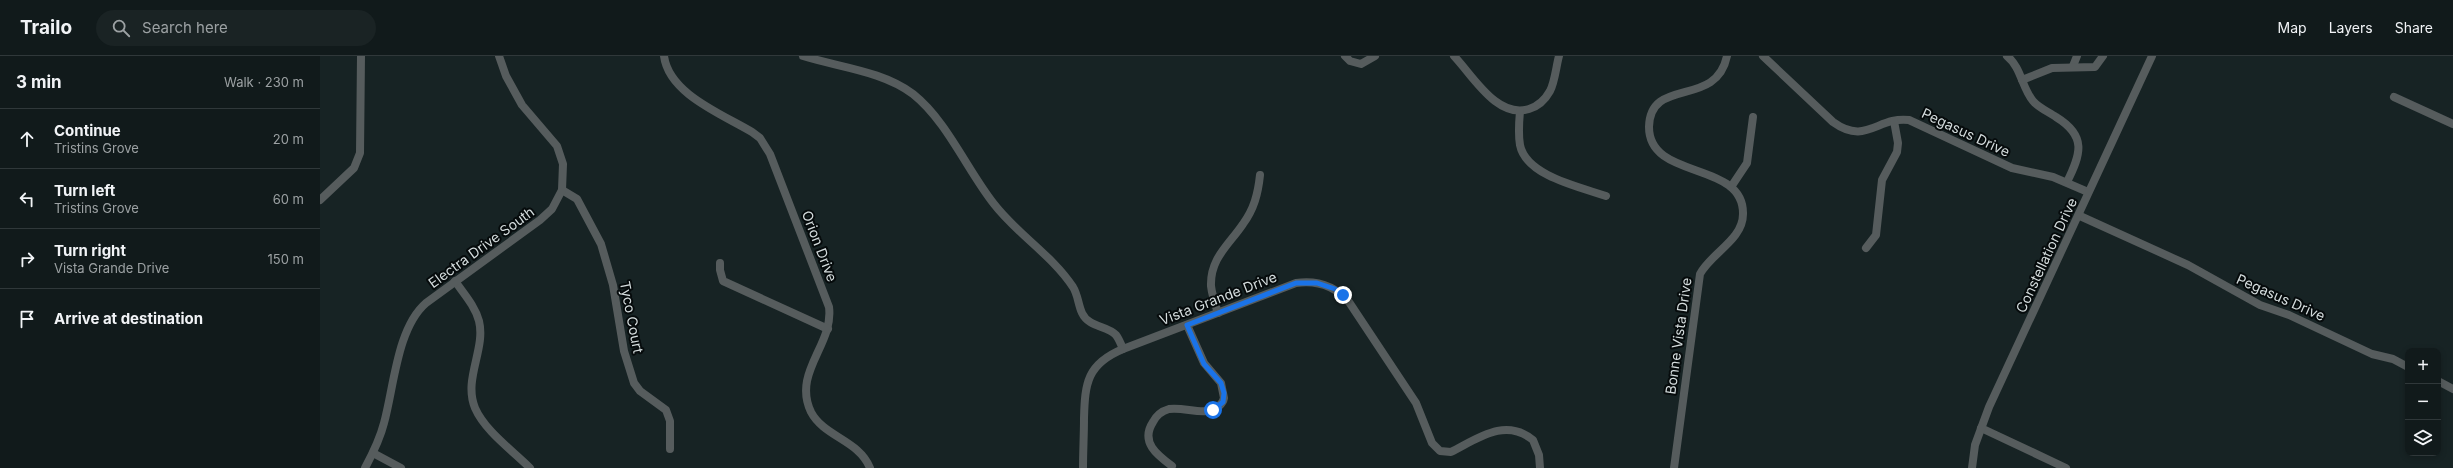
<!DOCTYPE html>
<html lang="en">
<head>
<meta charset="utf-8">
<style>
	body { margin:0; font-family:Inter,sans-serif; background:#1a2324; color:#f1f3f6 }
	.controls { position:absolute; right:12px; bottom:12px; display:grid; overflow:hidden; border-radius:8px; box-shadow:0 2px 6px #0003 }
	.controls button { width:36px; height:36px; display:grid; place-items:center; padding:0; border:0; border-bottom:1px solid #30383a; background:#111a1b; color:#f1f3f6; font:20px sans-serif }
	.stop { position:absolute; width:12px; height:12px; margin:-9px; border:3px solid #1a73e8; border-radius:50%; background:#fff }
	.stop.end { background:#1a73e8; border-color:#fff; box-shadow:0 1px 4px #0008 }
	.list { margin:0; padding:0; list-style:none }
	h2 { display:flex; justify-content:space-between; align-items:center; height:52px; margin:0; padding:0 16px; font-size:17px }
	h2 small { font-size:13px; font-weight:400; color:#9ca1a3 }
	.list li { display:grid; grid-template-columns:26px 1fr auto; gap:12px; align-items:center; box-sizing:border-box; height:60px; padding:0 16px; border-top:1px solid #30383a }
	.list b { display:block; font-size:15px; white-space:nowrap }
	.list p { margin:0; font-size:13px; white-space:nowrap; color:#9ca1a3 }
	.list em { font-size:13px; font-style:normal; color:#9ca1a3 }
	.icon { flex:none; width:22px; height:22px; fill:none; stroke:currentColor; stroke-width:2; stroke-linecap:round; stroke-linejoin:round }
	.map { position:relative; flex:none; width:2133px; height:412px; overflow:hidden }
	header { display:flex; align-items:center; gap:24px; box-sizing:border-box; height:56px; padding:0 20px; background:#111a1b; border-bottom:1px solid #30383a }
	header strong { font-size:19px }
	nav { display:flex; gap:22px; margin-inline-start:auto; font-size:14px }
	.search { width:280px; height:36px; background:#1a2324; display:flex; align-items:center; gap:10px; box-sizing:border-box; padding:0 14px; border-radius:22px; color:#9ca1a3; font-size:15px }
	main { display:flex }
	aside { flex:1; background:#111a1b }
	.map>svg:first-child { display:block }
	.lines { fill:none; stroke-linecap:round; stroke-linejoin:round }
	.minor { stroke:#565c5d; stroke-width:8 }
	.route { stroke:#1a73e8; stroke-width:5 }
	.labels { text-anchor:middle; dominant-baseline:central; stroke-width:4; stroke-linejoin:round; paint-order:stroke }
	.street-label { font-size:14px; fill:#d4dcdd; stroke:#060b0c }
</style>
</head>
<body>
<header>
<strong>Trailo</strong>
<div class="search"><svg class="icon" aria-label="search" viewBox="0 0 24 24"><circle cx="10" cy="10" r="6"/><path d="M15 15l6 6"/></svg>Search here</div>
<nav><a>Map</a><a>Layers</a><a>Share</a></nav>
</header>
<main>
<aside>
<h2>3 min<small>Walk · 230 m</small></h2>
<ul class="list">
<li><svg class="icon" aria-label="ahead" viewBox="0 0 24 24"><path d="M12 20V5M6 11l6-6 6 6"/></svg><div><b>Continue</b><p>Tristins Grove</p></div><em>20 m</em></li>
<li><svg class="icon" aria-label="left" viewBox="0 0 24 24"><path d="M17 20v-9H6M10 6l-5 5 5 5"/></svg><div><b>Turn left</b><p>Tristins Grove</p></div><em>60 m</em></li>
<li><svg class="icon" aria-label="right" viewBox="0 0 24 24"><path d="M7 20v-9h11M14 6l5 5-5 5"/></svg><div><b>Turn right</b><p>Vista Grande Drive</p></div><em>150 m</em></li>
<li><svg class="icon" aria-label="arrive" viewBox="0 0 24 24"><path d="M6 21V4h12l-3 4 3 4H6"/></svg><div><b>Arrive at destination</b></div></li>
</ul>
</aside>
<div class="map">
<svg width="2133" height="412" viewBox="0 0 2133 412">
	<rect width="100%" height="100%" fill="#172324"/>
	<g class="lines">
		<g class="minor">
			<path d="M344 0C349 38 402 58 432 76L440 82 450 98 509 251C514 289 472 316 491 356 504 381 539 384 550 412"/>
			<path d="M483 0C518 11 563 15 593 38 627 65 647 114 674 148 697 178 732 199 753 231 758 239 758 248 762 257 769 272 787 269 796 279 799 283 801 288 803 293"/>
			<polyline points="1025,0 1030,5 1041,8 1055,0"/>
			<path d="M1134 0C1153 20 1177 63 1209 53 1219 50 1225 44 1230 35 1235 25 1236 11 1239 0"/>
			<path d="M1443 0 1513 66C1546 90 1558 60 1589 64L1692 112 1733 121 1768 136"/>
			<path d="M1687 0C1701 11 1702 32 1713 45 1719 52 1729 56 1736 61 1767 80 1761 98 1747 126"/>
			<polyline points="1753,10 1757,0"/>
			<polyline points="1702,24 1732,12 1775,11 1783,0"/>
			<polyline points="2074,41 2133,68"/>
			<path d="M1200 55C1199 66 1198 78 1200 89 1206 120 1260 131 1286 140"/>
			<polyline points="1411,131 1427,107 1433,61"/>
			<polyline points="242,134 257,143 281,188 293,229 304,295 314,327 320,335 346,354 350,365 350,393"/>
			<polyline points="0,144 34,112 40,97 41,0"/>
			<polyline points="1760,160 1868,209 1940,249 1969,259 2052,298 2073,303 2088,311"/>
			<polyline points="1546,192 1556,179 1562,124 1577,96 1578,87 1574,65"/>
			<polyline points="400,207 400,214 403,225 508,273"/>
			<path d="M135 225C144 238 155 250 159 265 166 293 143 323 155 352 165 375 192 394 210 412"/>
			<path d="M898 257C895 248 892 239 891 230 890 202 909 189 923 168 934 153 938 138 940 119"/>
			<polyline points="2118,325 2133,333"/>
			<polyline points="1661,372 1746,412"/>
			<polyline points="53,397 81,412"/>
			<path d="M852 410C837 399 820 386 833 366 836 360 842 355 849 353 862 351 876 357 889 355 896 354 903 348 904 342L901 327 884 307 867 269"/>
			<path d="M45 412C53 397 60 383 64 367 74 331 77 272 106 247L220 164 232 153 242 134 243 108 237 90 202 49 186 20 179 0"/>
			<path d="M763 412C763 395 764 379 764 362 765 327 767 308 803 293L976 227C997 224 1015 230 1029 246L1096 347 1112 387 1120 395 1131 396C1157 383 1185 361 1213 384L1219 399 1220 412"/>
			<path d="M1354 412 1380 218C1391 197 1423 184 1423 158 1424 104 1329 125 1329 71 1330 20 1396 53 1407 0"/>
			<polyline points="1652,412 1655,389 1669,351 1832,0"/>
		</g>
	</g>
	<g class="lines">
		<polyline class="route" points="893,354 903,346 904,337 901,327 884,308 867,269 976,227 997,227 1015,233 1023,239"/>
	</g>
	<g class="labels">
		<g class="street-label">
			<text transform="translate(1646 76) rotate(25)">Pegasus Drive</text>
			<text transform="translate(500 190) rotate(69)">Orion Drive</text>
			<text transform="translate(161 191) rotate(-36)">Electra Drive South</text>
			<text transform="translate(1726 199) rotate(-65)">Constellation Drive</text>
			<text transform="translate(1961 241) rotate(24)">Pegasus Drive</text>
			<text transform="translate(898 242) rotate(-21)">Vista Grande Drive</text>
			<text transform="translate(312 261) rotate(79)">Tyco Court</text>
			<text transform="translate(1358 280) rotate(-82)">Bonne Vista Drive</text>
		</g>
	</g>
</svg>
<div class="controls">
<button>+</button>
<button>−</button>
<button><svg class="icon" aria-label="layers" viewBox="0 0 24 24"><path d="M12 4l9 5-9 5-9-5zM3 14l9 5 9-5"/></svg></button>
</div>
<div class="stop" style="left:893px;top:354px"></div>
<div class="stop end" style="left:1023px;top:239px"></div>
</div>
</main>
</body>
</html>
